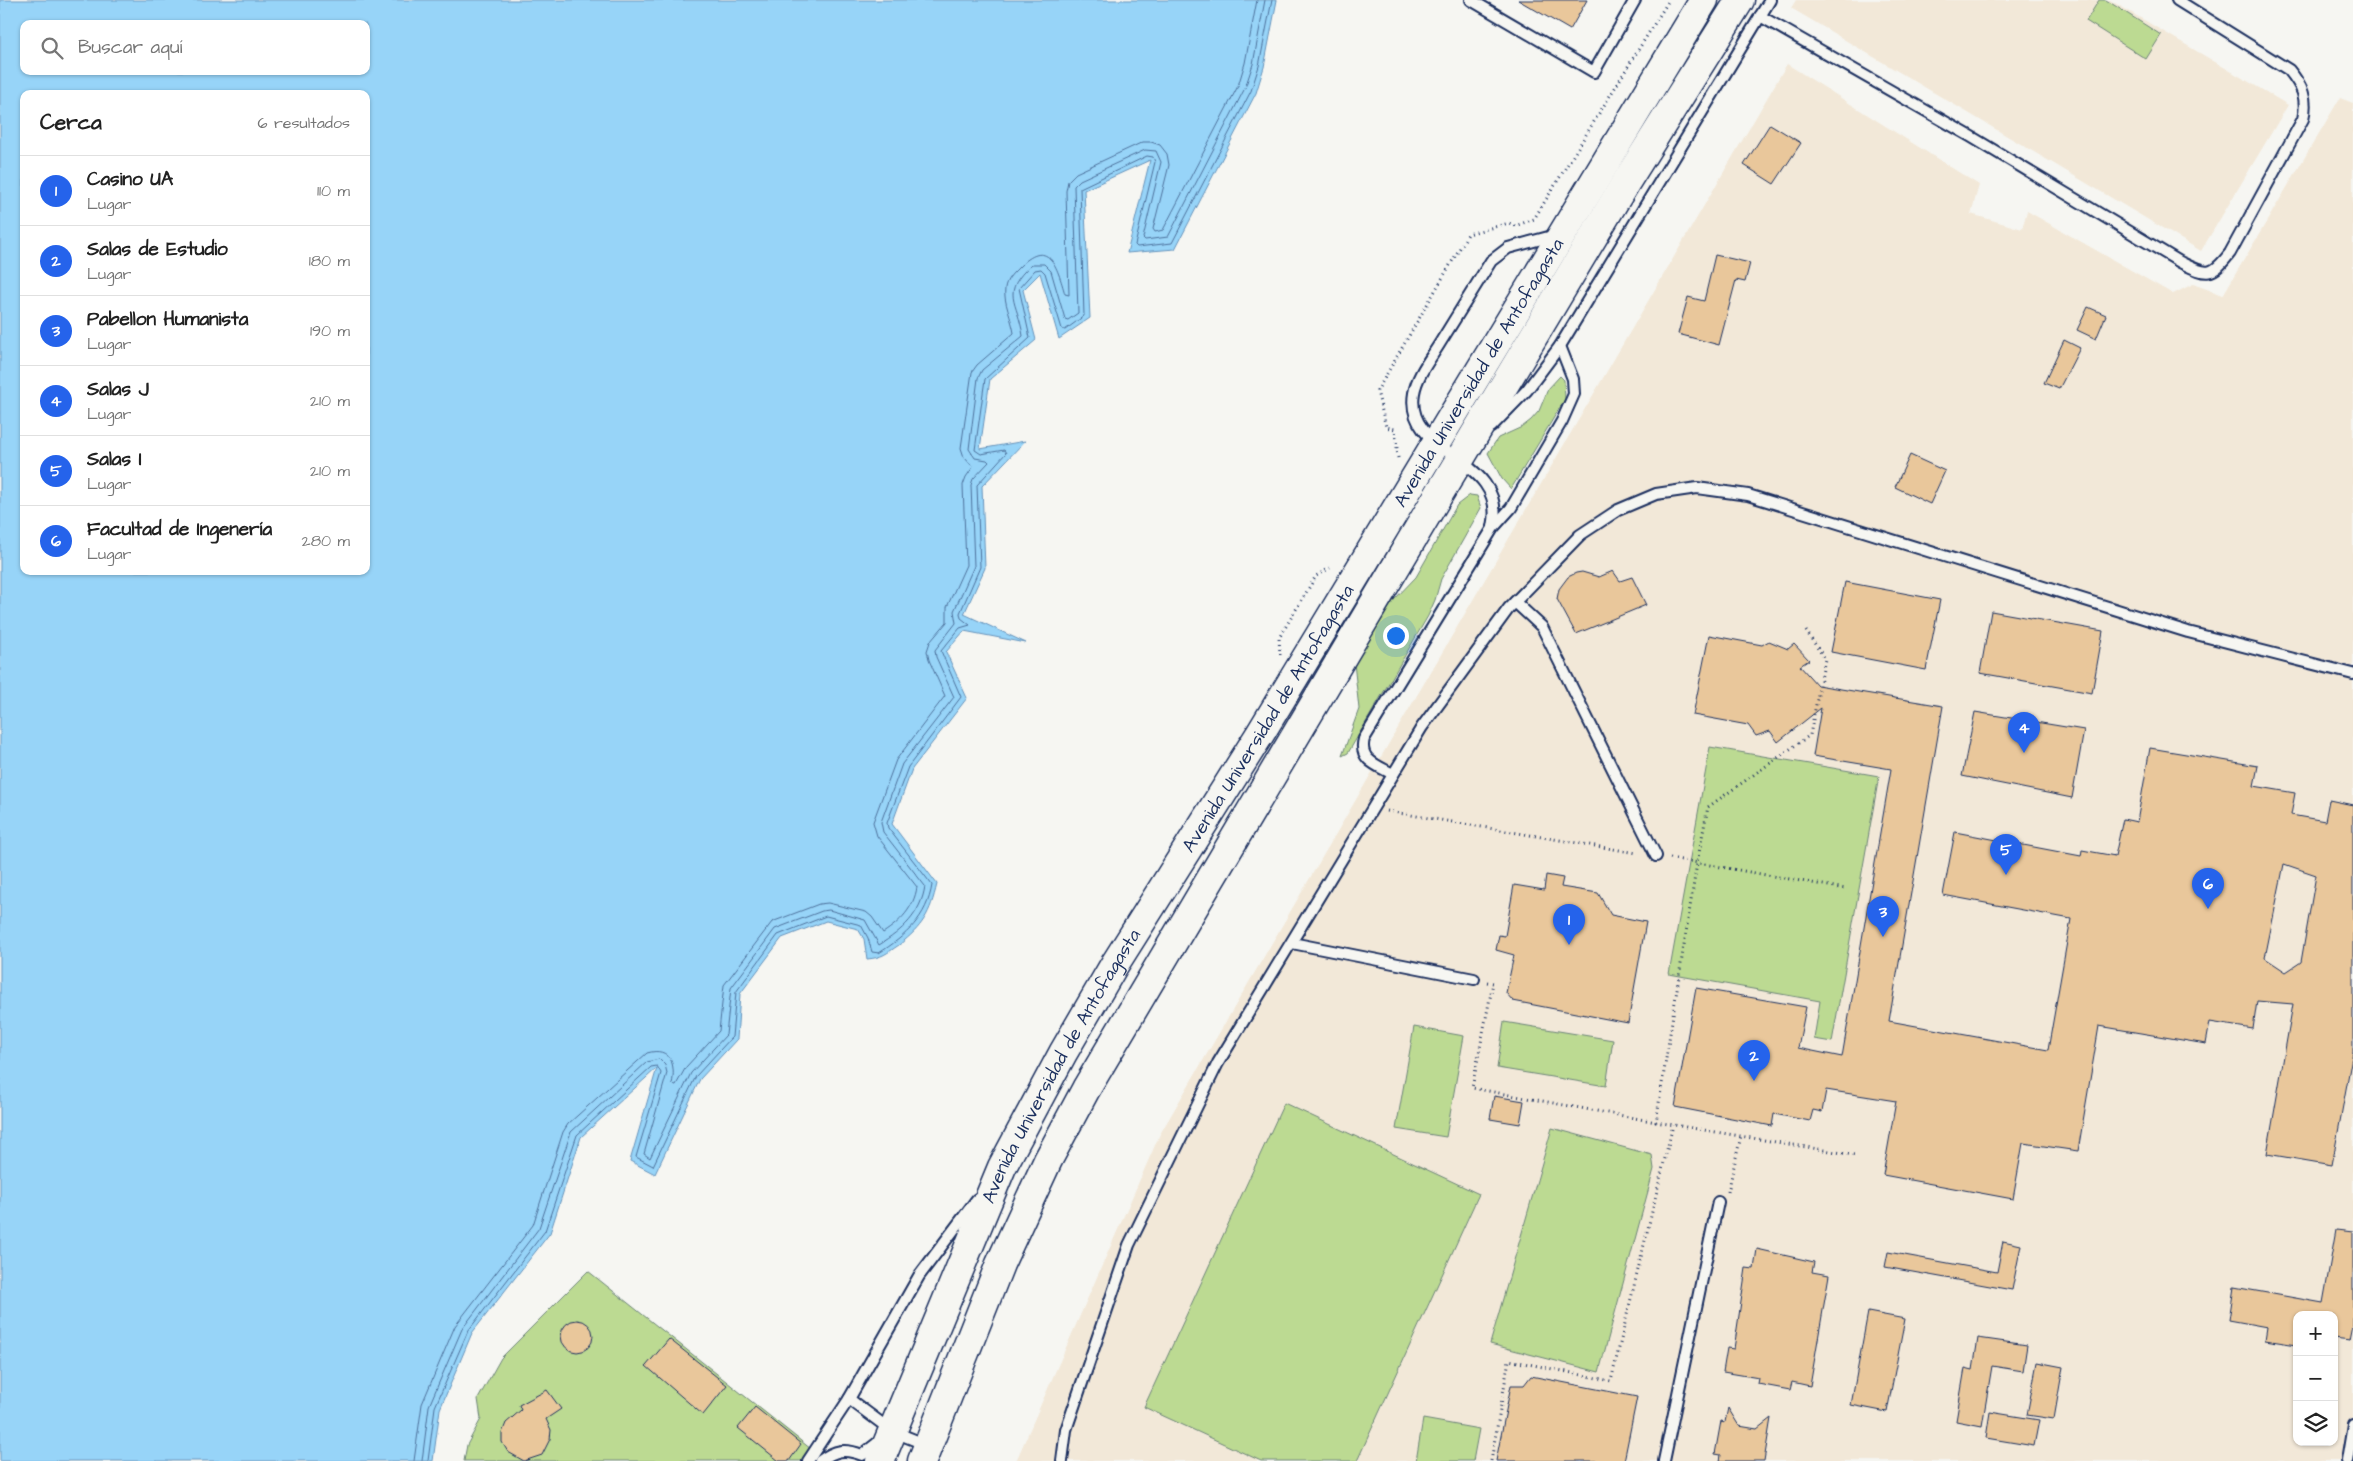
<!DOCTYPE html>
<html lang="es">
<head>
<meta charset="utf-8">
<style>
	body { margin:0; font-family:"Architects Daughter",sans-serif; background:#f6f6f6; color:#222 }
	.controls { position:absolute; right:15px; bottom:15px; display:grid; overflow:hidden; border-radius:10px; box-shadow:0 1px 4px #0004 }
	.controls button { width:45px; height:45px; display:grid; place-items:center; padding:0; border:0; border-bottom:1px solid #e0e0e0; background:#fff; color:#222; font:25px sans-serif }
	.you { position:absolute; left:1395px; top:635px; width:18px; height:18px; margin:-12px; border:4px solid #fff; border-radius:50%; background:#1a73e8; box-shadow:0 0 0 8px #1a73e833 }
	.badge { display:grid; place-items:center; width:32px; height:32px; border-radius:50%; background:#2563eb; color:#fff; font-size:16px; font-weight:700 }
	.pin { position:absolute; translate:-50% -41px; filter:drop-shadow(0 1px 2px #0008) }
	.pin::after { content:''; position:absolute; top:26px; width:18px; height:15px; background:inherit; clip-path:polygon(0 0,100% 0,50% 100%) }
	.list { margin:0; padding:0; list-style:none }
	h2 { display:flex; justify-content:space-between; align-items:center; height:65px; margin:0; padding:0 20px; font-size:21px }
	h2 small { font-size:16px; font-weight:400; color:#767676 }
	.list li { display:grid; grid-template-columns:32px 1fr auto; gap:15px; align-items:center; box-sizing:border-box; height:70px; padding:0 20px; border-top:1px solid #e0e0e0 }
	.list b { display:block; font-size:19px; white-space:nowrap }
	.list p { margin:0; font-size:16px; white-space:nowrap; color:#767676 }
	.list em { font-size:16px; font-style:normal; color:#767676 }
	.icon { flex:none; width:28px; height:28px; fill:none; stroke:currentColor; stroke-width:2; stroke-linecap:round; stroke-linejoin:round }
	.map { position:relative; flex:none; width:2353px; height:1461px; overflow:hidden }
	.search { position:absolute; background:#fff; box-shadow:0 1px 4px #0004; left:20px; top:20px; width:350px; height:55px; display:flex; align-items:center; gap:12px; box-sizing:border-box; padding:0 18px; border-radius:10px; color:#767676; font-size:19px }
	.panel { position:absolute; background:#fff; box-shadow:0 1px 4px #0004; left:20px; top:90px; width:350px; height:485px; border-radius:10px }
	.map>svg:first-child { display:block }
	.built { fill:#f2e8d8; fill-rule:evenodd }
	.green { fill:#bcda92; stroke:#6c8478 }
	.water { fill:#97d4f8; stroke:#6592ba; fill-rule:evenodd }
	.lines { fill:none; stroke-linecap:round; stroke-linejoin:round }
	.shore { stroke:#4d719c; stroke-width:1 }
	.building { fill:#e9c79b; stroke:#1b2f5e; fill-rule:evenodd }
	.service-casing { stroke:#1b2f5e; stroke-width:14 }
	.secondary-casing { stroke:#1b2f5e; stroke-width:31 }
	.path { stroke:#1b2f5e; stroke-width:3; stroke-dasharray:1 4; stroke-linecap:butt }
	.service { stroke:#f6f6f2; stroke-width:10 }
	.secondary { stroke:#f6f6f2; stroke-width:28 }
	.labels { text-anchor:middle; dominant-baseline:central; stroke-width:5; stroke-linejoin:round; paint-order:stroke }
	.street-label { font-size:19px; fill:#1b2f5e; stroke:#f6f6f2 }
</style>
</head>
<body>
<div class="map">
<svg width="2353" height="1461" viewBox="0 0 2353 1461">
	<rect width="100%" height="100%" fill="#f6f6f2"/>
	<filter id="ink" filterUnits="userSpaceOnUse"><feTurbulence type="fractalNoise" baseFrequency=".02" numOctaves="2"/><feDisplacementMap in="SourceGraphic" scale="10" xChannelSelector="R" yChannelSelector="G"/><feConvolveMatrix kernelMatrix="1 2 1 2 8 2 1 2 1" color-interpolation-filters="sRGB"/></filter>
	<g filter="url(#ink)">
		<g class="built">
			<polygon points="1796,0 2110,0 2288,105 2201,251 1791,8"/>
			<path d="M1787 64 1979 185 1971 214 2022 229 2027 211 2173 294 2193 284 2223 295 2340 98 2353 103V1461H1016L1160 1134ZM2297 1315H2334V1442H2297Z"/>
		</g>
		<g class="green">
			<polygon points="2099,0 2106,0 2161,35 2146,59 2086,21"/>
			<polygon points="1560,376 1564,380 1565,399 1511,489 1502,479 1488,453 1498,438 1522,427 1531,420 1539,411 1548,389"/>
			<polygon points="1470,495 1477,496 1481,508 1441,579 1435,600 1428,616 1348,753 1342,756 1359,709 1354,663 1394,600 1416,577 1457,505"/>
			<polygon points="1710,747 1879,776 1832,1042 1814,1039 1820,1001 1669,974"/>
			<polygon points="1504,1022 1613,1040 1606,1086 1497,1068"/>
			<polygon points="1414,1027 1464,1036 1446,1137 1396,1129"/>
			<polygon points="1284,1103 1479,1194 1357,1461 1261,1461 1144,1407"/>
			<polygon points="1552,1128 1652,1155 1654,1169 1599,1372 1490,1344"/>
			<polygon points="588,1271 826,1461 464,1461 467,1445 481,1419 478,1399 501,1358"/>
			<polygon points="1423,1419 1479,1429 1473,1461 1416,1461"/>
		</g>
		<path class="water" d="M0 0H1277L1264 67 1256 93 1175 249 1127 253 1150 160 1084 190 1090 318 1059 339 1040 273 1023 290 1036 340 990 379 980 449 1025 441 982 486 985 568 964 614 1026 643 964 631 946 652 967 698 912 769 892 824 937 884C930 914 923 926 899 945 887 953 882 958 867 959L864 939 858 929 826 921 782 938 740 994 737 1039 700 1079 655 1174 630 1161 657 1068 581 1137 550 1233 472 1333 440 1409 433 1461H0ZM24 24H366V71H24ZM24 94H366V571H24Z"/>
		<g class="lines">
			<g class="shore">
				<path d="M414 1461 422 1404 455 1326 533 1225 563 1132 568 1124 647 1053C671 1046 676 1065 672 1084L676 1085 686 1067 719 1031 724 985 772 922 819 904 828 903 866 912 872 917 883 933C900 922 914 908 917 887L877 836 873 822 896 760 945 696 929 660 927 651 930 642 947 622V607L966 565 963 485 966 477 973 467 964 457 961 448 972 372 977 365 1014 333C1012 319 1003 302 1005 288 1006 280 1012 274 1017 269 1049 235 1057 267 1065 294L1069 295 1066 191 1068 181 1076 173 1143 142H1151L1160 145 1167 154 1169 165 1153 229 1155 232 1163 230 1238 86 1245 63 1257 0"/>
				<path d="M422 1461 429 1406 462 1329 539 1228 571 1132 647 1062 659 1059 665 1065 667 1073 644 1154 650 1158 691 1073 726 1035 731 988 775 929 822 911 829 910 865 920 879 945C902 931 921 914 925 886L883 832 881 822 902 764 954 697 936 657 935 650 956 623 954 611 974 566 971 485 973 479 989 462 987 460 975 458 969 449 978 378 982 370 1023 336C1018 300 999 294 1032 264H1044L1051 271 1065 319 1068 320 1078 313 1074 186 1080 180 1145 150 1156 151 1161 162 1143 238 1145 240 1168 237 1245 88 1253 64 1265 0"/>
				<path d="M428 1461 435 1407 468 1331 545 1231 577 1135 651 1067 657 1066 661 1073 636 1157 653 1166 696 1076 732 1037 736 992 778 935 826 916 861 925 868 938 872 952 879 953C906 936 927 917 932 885L888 828 887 823 908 767 961 697 941 651 960 628 970 625 961 618 960 613 980 567 977 485 1006 453 1004 450 981 454 975 450 985 379 1030 338 1019 288 1035 270 1041 269 1045 273 1062 329 1065 330 1084 316 1080 188 1147 156 1153 157 1155 162 1135 245 1137 247 1172 243 1251 91 1259 66 1272 0"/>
			</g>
		</g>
		<g class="building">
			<polygon points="1518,0 1587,0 1570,30"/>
			<polygon points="1770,124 1801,143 1774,184 1744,165"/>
			<polygon points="1715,255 1750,263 1745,282 1736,280 1719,345 1678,334 1688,297 1704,301"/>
			<polygon points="2088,307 2106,315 2096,339 2077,330"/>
			<polygon points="2064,340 2080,348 2059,389 2044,383"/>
			<polygon points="1910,455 1945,471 1930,504 1895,487"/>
			<polygon points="1613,571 1620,581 1632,577 1646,605 1576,634 1557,599 1559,589 1568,577 1576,573 1582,572 1599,577"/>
			<polygon points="1845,582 1940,600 1926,670 1831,652"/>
			<polygon points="1991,611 2103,631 2092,693 1980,673"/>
			<path d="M1709 635 1762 645 1769 641 1788 649 1794 644 1809 660 1800 666 1817 685 1943 706 1889 1021 2048 1050 2071 919 1943 895 1955 832 2081 856 2082 850 2115 856 2123 819 2137 822 2150 748 2258 766 2254 786 2295 793 2291 815 2325 821 2329 800 2353 805V1051L2332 1165 2267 1154 2293 1004 2257 1001 2253 1029 2210 1022 2206 1044 2099 1026 2078 1151 2023 1143 2013 1199 1883 1175 1896 1101 1826 1090 1822 1112 1813 1110 1810 1121 1774 1114 1772 1126 1675 1107 1696 988 1806 1007 1798 1048 1842 1057 1891 769 1813 756 1821 708 1778 742 1770 731 1756 736 1748 725 1693 715ZM2284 864 2316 875 2301 962 2286 972 2265 958Z"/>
			<polygon points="1975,712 2084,730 2072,798 1962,776"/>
			<polygon points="1546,875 1563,878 1561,887 1598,893 1611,915 1646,922 1628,1023 1513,1001 1506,993 1514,955 1496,950 1499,935 1505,936 1514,885 1544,890"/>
			<polygon points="1494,1096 1524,1101 1520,1124 1490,1119"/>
			<polygon points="2336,1230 2353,1232 2353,1325 2350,1340 2334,1338 2334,1315 2297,1315 2297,1345 2265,1340 2267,1327 2229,1320 2234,1287 2323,1303"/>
			<polygon points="2003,1241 2021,1245 2012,1290 1885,1267 1888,1252 1997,1272"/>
			<polygon points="1757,1249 1814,1262 1812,1272 1829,1275 1810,1386 1792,1382 1790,1390 1758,1384 1759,1378 1723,1372 1727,1348 1734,1349 1746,1268 1754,1269"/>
			<polygon points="1868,1312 1905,1319 1887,1412 1851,1405"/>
			<circle cx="577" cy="1336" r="16"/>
			<polygon points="1978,1338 2027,1345 2023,1371 1992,1366 1982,1426 1956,1421 1965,1368 1973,1370"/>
			<polygon points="669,1339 727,1385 703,1415 646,1366"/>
			<polygon points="2037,1362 2063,1367 2054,1419 2027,1415"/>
			<polygon points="1531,1376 1637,1397 1624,1461 1496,1461 1511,1385 1524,1385"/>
			<polygon points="547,1390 561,1409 546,1419 551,1430 550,1439 542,1455 524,1461 508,1452 502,1442 502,1433 506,1423 521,1410 519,1405"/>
			<polygon points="755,1407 801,1444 789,1461 779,1461 738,1428"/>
			<polygon points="1728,1408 1739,1426 1757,1429 1771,1418 1764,1461 1720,1461 1721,1455 1715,1454 1721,1421 1725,1422"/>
			<polygon points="1990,1412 2039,1420 2034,1446 1986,1438"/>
		</g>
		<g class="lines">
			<g class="service-casing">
				<g id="service">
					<polyline points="1471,0 1594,72 1635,0"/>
					<path d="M1760 16 1970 136 2180 262C2207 275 2211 278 2230 253L2303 119C2308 98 2302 86 2289 70L2177 0"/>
					<polyline points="1491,427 1527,390 1560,346 1770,0"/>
					<path d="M1493 527C1509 456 1403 456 1414 393 1417 375 1431 358 1440 343 1457 316 1474 288 1491 261L1508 248 1556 235"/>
					<polyline points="1515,602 1542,627 1656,856"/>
					<path d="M1393 774C1378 766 1358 760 1364 739L1493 528 1511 508 1562 421 1574 394 1573 379 1560 346"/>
					<polyline points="1292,943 1474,979"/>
					<polyline points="849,1399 892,1431 927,1445"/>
					<polyline points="808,1461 849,1399 919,1276 977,1199"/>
					<path d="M820 1461C835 1450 845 1448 862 1455L880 1441"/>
					<polyline points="1062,1461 1066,1430 1129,1245 1218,1063 1422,727 1509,608 1580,535 1618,510 1656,494 1697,488 1748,495 2188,632 2353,674"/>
					<polyline points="1664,1461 1718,1202"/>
					<polyline points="2347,1461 2353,1425"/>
				</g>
			</g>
			<g class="secondary-casing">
				<g id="secondary">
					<path id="s1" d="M880 1461 1002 1167 1063 1053 1113 967 1260 734 1704 0"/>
					<polyline points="922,1461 1000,1264 1048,1160 1086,1089 1439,494 1626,182 1740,0"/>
				</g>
			</g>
			<g class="path">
				<polyline points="1398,458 1395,429 1386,427 1377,391 1468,234 1509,223 1515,226 1534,219 1669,0"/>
				<polyline points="1806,631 1825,659 1810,735 1708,807 1697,863 1656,1122 1854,1155"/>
				<polyline points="1280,655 1279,638 1316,576 1330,568"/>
				<polyline points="1387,811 1637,853"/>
				<polyline points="1670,858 1846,889"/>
				<polyline points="1487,982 1493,983 1472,1088 1656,1122"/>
				<polyline points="1728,1192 1741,1136"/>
				<polyline points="1491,1461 1509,1360 1611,1381 1673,1125"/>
			</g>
			<use href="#service" class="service"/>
			<use href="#secondary" class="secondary"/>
		</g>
	</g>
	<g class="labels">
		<g class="street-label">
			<text stroke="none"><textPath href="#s1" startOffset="1245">Avenida Universidad de Antofagasta</textPath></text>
			<text stroke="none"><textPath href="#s1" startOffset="840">Avenida Universidad de Antofagasta</textPath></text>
			<text stroke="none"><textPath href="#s1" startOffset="435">Avenida Universidad de Antofagasta</textPath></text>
		</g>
	</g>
</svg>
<div class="controls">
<button>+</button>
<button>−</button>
<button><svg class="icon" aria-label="layers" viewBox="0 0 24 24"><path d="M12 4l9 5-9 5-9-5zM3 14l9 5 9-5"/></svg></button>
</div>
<div class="you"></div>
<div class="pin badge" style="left:1569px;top:945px">1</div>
<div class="pin badge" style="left:1754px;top:1081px">2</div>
<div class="pin badge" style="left:1883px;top:937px">3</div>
<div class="pin badge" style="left:2024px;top:753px">4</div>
<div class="pin badge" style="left:2006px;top:875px">5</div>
<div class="pin badge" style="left:2208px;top:909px">6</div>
<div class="search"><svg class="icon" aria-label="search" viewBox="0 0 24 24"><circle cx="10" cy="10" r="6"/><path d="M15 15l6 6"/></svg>Buscar aquí</div>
<section class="panel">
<h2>Cerca<small>6 resultados</small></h2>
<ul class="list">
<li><span class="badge">1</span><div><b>Casino UA</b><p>Lugar</p></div><em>110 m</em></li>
<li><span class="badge">2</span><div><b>Salas de Estudio</b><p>Lugar</p></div><em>180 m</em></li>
<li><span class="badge">3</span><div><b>Pabellon Humanista</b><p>Lugar</p></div><em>190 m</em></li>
<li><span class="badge">4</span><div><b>Salas J</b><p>Lugar</p></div><em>210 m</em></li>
<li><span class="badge">5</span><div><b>Salas I</b><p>Lugar</p></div><em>210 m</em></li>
<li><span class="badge">6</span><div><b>Facultad de Ingenería</b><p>Lugar</p></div><em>280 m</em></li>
</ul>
</section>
</div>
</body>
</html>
